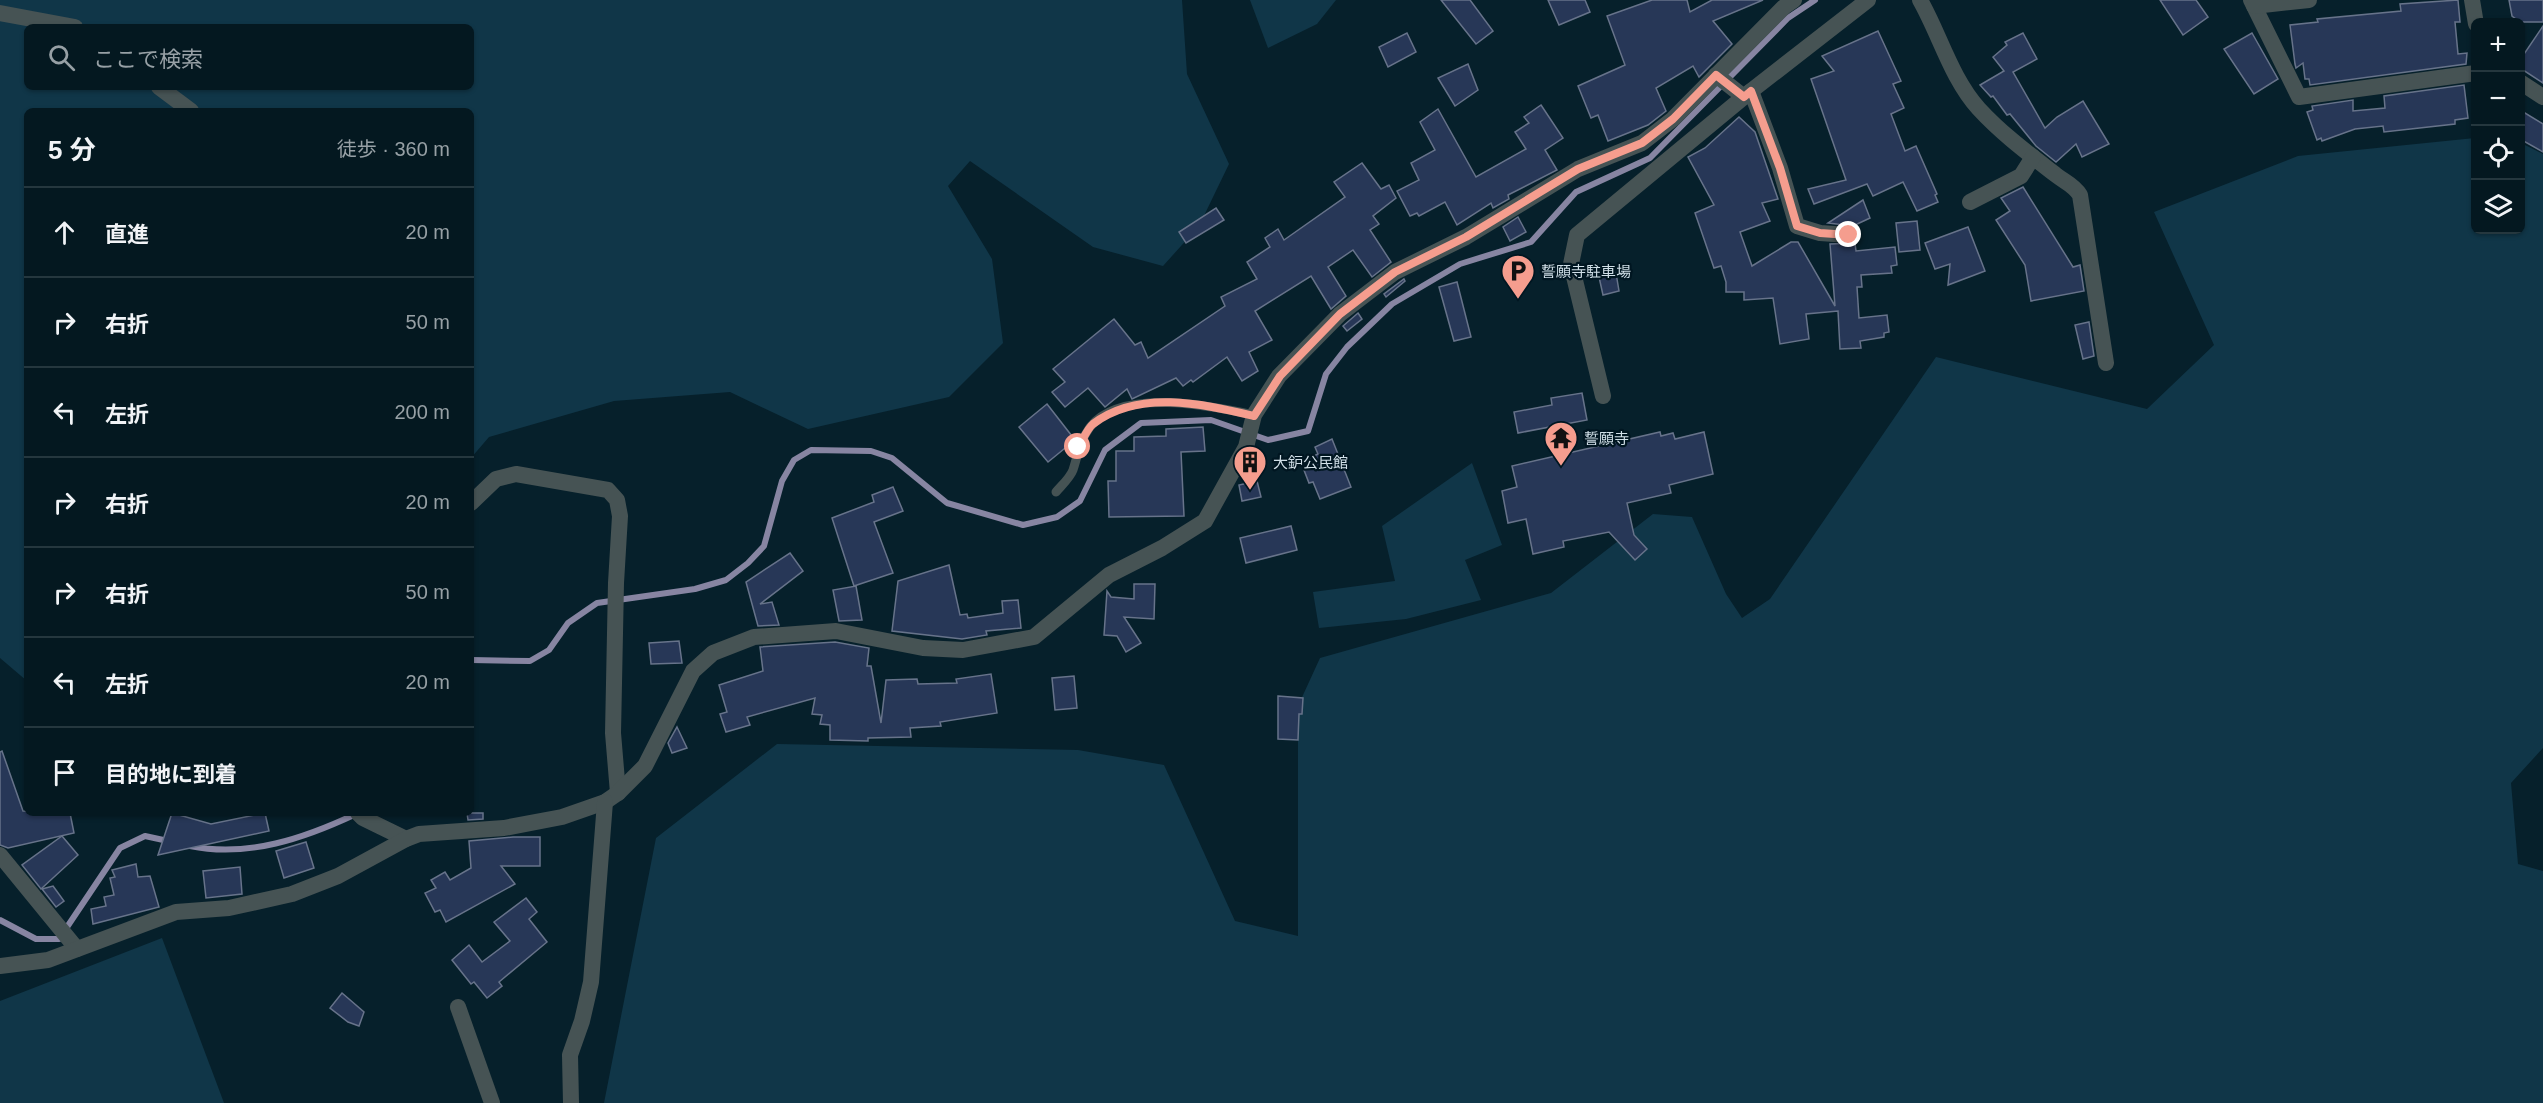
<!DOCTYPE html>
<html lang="ja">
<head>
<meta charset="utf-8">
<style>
	body { margin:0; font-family:Arial,"Noto Sans JP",sans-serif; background:#0d2129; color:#f1f3f6 }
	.controls { position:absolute; right:18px; top:18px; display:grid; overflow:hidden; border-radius:9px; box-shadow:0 2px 4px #0004 }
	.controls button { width:54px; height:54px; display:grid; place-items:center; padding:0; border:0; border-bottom:2px solid #25373e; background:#041820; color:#f1f3f6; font:30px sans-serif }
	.stop { position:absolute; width:18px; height:18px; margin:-14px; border:4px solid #f59d8e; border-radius:50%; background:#fff }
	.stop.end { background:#f59d8e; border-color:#fff; box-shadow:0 2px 6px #0008 }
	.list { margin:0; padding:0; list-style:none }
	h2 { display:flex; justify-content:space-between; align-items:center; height:78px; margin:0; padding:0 24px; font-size:26px }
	h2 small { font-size:20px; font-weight:400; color:#97a0a5 }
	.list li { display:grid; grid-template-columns:39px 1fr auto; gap:18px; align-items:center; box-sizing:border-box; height:90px; padding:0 24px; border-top:2px solid #25373e }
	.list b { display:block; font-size:22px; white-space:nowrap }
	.list em { font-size:20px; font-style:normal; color:#97a0a5 }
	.icon { flex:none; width:33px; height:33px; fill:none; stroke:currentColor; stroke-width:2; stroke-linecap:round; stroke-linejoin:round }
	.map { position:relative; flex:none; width:2543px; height:1103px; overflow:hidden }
	.search { position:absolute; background:#041820; box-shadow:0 2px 4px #0004; left:24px; top:24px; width:450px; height:66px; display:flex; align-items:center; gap:15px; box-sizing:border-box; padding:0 21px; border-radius:9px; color:#97a0a5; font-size:22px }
	.panel { position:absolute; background:#041820; box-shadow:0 2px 4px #0004; left:24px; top:108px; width:450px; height:708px; border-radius:9px }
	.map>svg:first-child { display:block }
	.green { fill:#103648; fill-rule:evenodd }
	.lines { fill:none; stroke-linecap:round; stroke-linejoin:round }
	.stream { stroke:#8785a2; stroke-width:6 }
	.building { fill:#273757; stroke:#67738a; stroke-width:1.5 }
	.service { stroke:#465354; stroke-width:9 }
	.minor { stroke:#465354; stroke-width:16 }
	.route { stroke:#f59d8e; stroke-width:8 }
	.labels { text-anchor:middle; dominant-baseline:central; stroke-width:4.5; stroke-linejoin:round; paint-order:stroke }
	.poi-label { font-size:15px; fill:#d0dfe7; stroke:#001621; text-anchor:start }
</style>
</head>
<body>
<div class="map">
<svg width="2543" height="1103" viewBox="0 0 2543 1103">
	<rect width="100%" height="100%" fill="#06202b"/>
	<g class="green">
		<path d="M0 0H1182L1187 74 1229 164 1199 226 1163 266 1093 247 970 161 948 186 992 259 1003 343 949 397 808 429 730 392 614 401 489 437 471 458V111H27V681L0 658ZM27 27H471V87H27Z"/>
		<polygon points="1250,0 1336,0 1317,24 1268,48"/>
		<polygon points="2475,138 2476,230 2520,230 2521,143 2543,154 2543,748 2511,783 2518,864 2543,871 2543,1103 604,1103 656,838 777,744 1078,750 1164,765 1235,921 1298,936 1298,706 1320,658 1551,593 1653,514 1692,517 1726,594 1742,618 1770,599 1936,357 2147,409 2214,345 2154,212 2298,156"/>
		<polygon points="1472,463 1502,545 1465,560 1481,600 1406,619 1319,628 1313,592 1395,581 1382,526"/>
		<polygon points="162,938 224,1103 0,1103 0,1001"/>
	</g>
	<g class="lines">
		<g class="stream">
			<polyline points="471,660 530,661 549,650 568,623 597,603 695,589 726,580 748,563 764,546 782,481 794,460 811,450 871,451 892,458 947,503 1023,525 1057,517 1080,501 1105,450 1141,423 1211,420 1268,440 1308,431 1326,374 1347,347 1392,304 1460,264 1531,242 1576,192 1650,158 1788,18 1815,0"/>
			<path d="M190 846C248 858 305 838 356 814"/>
			<polyline points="0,920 36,939 59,939 120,848 145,836 168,841"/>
		</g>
	</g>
	<g class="building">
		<polygon points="1441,0 1470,0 1493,31 1476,44"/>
		<polygon points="1548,0 1585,0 1590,12 1559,25"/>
		<polygon points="1652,0 1687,0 1690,12 1712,0 1763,0 1713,21 1732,44 1699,77 1693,66 1656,88 1666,111 1648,125 1608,141 1598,115 1591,118 1578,86 1625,65 1607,16"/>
		<polygon points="2160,0 2196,0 2208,17 2183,35"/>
		<polygon points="2458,0 2460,22 2455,22 2458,54 2467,53 2466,64 2310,85 2309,79 2305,79 2303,63 2296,68 2295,64 2290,25 2318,22 2317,19 2401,11 2400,4"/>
		<polygon points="2509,0 2543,0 2543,22 2520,22 2512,16"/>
		<polygon points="2543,26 2543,83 2520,68 2520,60"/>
		<polygon points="1878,31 1901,81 1893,84 1904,108 1891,114 1905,151 1916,146 1937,194 1935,195 1938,202 1917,211 1903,182 1873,196 1867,184 1814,204 1808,189 1846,180 1811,79 1834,71 1822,56"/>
		<polygon points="1407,33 1416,52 1388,67 1379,47"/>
		<polygon points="2023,33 2037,59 2013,72 2045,128 2057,117 2083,101 2109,144 2082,157 2076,144 2056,162 2036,146 2010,114 2007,115 1993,96 1991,97 1980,85 2004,71 1993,57 2007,45 2005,42"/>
		<polygon points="2252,33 2278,79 2254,94 2224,49"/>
		<polygon points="1468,64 1478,90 1455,106 1438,78"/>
		<polygon points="2464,85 2468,118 2455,120 2455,124 2384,132 2383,126 2355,129 2322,141 2321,138 2317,140 2307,112 2313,110 2312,106 2353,100 2353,111 2385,108 2384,96"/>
		<polygon points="1541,105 1563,138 1545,150 1557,170 1508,195 1509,199 1493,208 1491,203 1457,225 1445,202 1419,216 1417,213 1410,216 1397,191 1419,180 1411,163 1435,150 1420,122 1438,109 1476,177 1526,149 1515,132 1529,123 1524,117"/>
		<polygon points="2520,110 2543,124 2543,152 2520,139"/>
		<polygon points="1739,117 1755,132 1778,199 1762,203 1770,221 1740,232 1752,266 1791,242 1798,242 1835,306 1830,244 1855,243 1856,251 1895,247 1897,265 1891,266 1892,273 1861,275 1862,287 1857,287 1859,318 1887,315 1889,332 1884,333 1884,337 1860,341 1861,348 1840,349 1838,311 1806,314 1809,339 1780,344 1773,298 1744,300 1744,292 1726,292 1726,282 1721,266 1714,268 1695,213 1714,205 1688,157 1705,148"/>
		<polygon points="1362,163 1381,189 1389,185 1396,198 1373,216 1379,224 1370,230 1391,262 1372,277 1353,250 1328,267 1346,296 1331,309 1311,276 1255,311 1272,340 1249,352 1258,371 1242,381 1227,357 1193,382 1191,380 1183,386 1176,378 1132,399 1127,389 1105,407 1088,388 1065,407 1052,392 1065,382 1053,369 1114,319 1135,345 1141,342 1148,358 1225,306 1221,297 1257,279 1247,262 1270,247 1265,238 1278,229 1284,240 1345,197 1334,182"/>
		<polygon points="2023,187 2073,267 2080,265 2084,291 2031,301 2025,265 1996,220 2010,211 2001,198"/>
		<polygon points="1863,200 1870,218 1853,226 1828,223"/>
		<polygon points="1216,208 1224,220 1186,243 1179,232"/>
		<polygon points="1518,217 1526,232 1510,241 1503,227"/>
		<polygon points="1917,221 1920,250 1899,252 1896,223"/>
		<polygon points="1968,227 1985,271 1948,285 1950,264 1935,269 1925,243"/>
		<polygon points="1616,273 1619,291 1603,295 1599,277"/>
		<polygon points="1404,279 1405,281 1386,297 1384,294"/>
		<polygon points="1457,282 1471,337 1454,341 1439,287"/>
		<polygon points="1358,313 1362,319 1347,331 1343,326"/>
		<polygon points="2089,322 2094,356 2083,359 2075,325"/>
		<polygon points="1582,393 1587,420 1518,433 1514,412 1552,405 1551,398"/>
		<polygon points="1047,404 1075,440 1048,462 1019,427"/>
		<polygon points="1203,427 1205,451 1181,452 1184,516 1109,517 1108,481 1116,481 1116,451 1134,451 1134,437 1166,436 1166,429"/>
		<polygon points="1660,432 1661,436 1673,433 1675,439 1704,432 1713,474 1669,485 1671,493 1627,503 1634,535 1647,549 1635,560 1609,532 1563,541 1564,547 1533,554 1526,519 1508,523 1502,491 1517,487 1512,466"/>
		<polygon points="1332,439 1351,487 1320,499 1313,482 1309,483 1304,470 1308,468 1305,460 1318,454 1315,447"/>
		<polygon points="1257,481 1261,497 1242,501 1239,485"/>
		<polygon points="893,487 903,511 874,522 893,573 854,586 832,518 874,502 872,495"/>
		<polygon points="1291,526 1297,550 1246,563 1240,538"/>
		<polygon points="790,553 803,571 760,604 772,602 779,625 758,626 746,582"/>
		<polygon points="949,565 960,615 967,614 968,618 1003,613 1002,601 1018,600 1021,628 986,631 987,635 962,639 892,631 898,581"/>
		<polygon points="1134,584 1155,584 1154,619 1124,617 1141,643 1126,652 1117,636 1104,635 1107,591 1111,597 1134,599"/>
		<polygon points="856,586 862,620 839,621 833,590"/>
		<polygon points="679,641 682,663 651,664 649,643"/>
		<polygon points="835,642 869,648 867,666 871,666 881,723 886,680 917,679 918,684 957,683 956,679 991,674 997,713 940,722 941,726 910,728 911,737 868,738 868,741 830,740 830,725 820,724 822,715 812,714 815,698 747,717 750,725 726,732 720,714 727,712 719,685 763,671 760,647"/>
		<polygon points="1074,676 1077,708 1055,710 1052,678"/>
		<polygon points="1278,696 1303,698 1302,714 1299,714 1298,740 1278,739"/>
		<polygon points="677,727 687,748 672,753 668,743"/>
		<polygon points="2,751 23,811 70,813 74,833 8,848 0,845 0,752"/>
		<polygon points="172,813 211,824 265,813 269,831 158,855"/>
		<polygon points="467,813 483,813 483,819 468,820"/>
		<polygon points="62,836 78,855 41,889 22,865"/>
		<polygon points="513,837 540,837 540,866 501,866 515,884 446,922 440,910 435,912 425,893 436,888 431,880 445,872 450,880 471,868 469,841"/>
		<polygon points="306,842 314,868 284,878 276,851"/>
		<polygon points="136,864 138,877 150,876 159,907 93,924 91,909 106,906 104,897 114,895 110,878 115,877 112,870"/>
		<polygon points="240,867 242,894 206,898 203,871"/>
		<polygon points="53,886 64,901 56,907 42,889"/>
		<polygon points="526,898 537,912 529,919 547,942 499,982 502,986 487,998 474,982 471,984 452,960 469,945 482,962 510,941 494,922"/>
		<polygon points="342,993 364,1012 359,1026 348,1022 330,1008"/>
	</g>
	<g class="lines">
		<path class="service" d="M1056 492C1062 485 1070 478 1073 470 1078 454 1080 441 1090 427 1122 387 1211 406 1254 415"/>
		<g class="minor">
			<path d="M1920 0C1940 35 1951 78 1979 109 2002 134 2029 154 2056 175 2065 182 2074 185 2080 195L2106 363"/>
			<polyline points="2251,0 2299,97 2476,73"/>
			<polyline points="2472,0 2476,24"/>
			<polyline points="2254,6 2309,0"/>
			<polyline points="0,13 75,27"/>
			<polyline points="1716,75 1744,97"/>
			<polyline points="2520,82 2543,97"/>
			<polyline points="159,87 191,111"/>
			<polyline points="1751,91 1780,168 1797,226 1820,233 1849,235"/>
			<polyline points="1970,202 2021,176 2033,157"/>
			<polyline points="1603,396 1571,264 1577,235 1751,91 1868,0"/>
			<polyline points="471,503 496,479 516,474 608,490 617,500 620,516 616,583 613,733 618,793"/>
			<polyline points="358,813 363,818 406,839"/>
			<polyline points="0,855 77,949"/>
			<polyline points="0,966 48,960 176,912 229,908 292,894 338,876 406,839 419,834 504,828 562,817 605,802 618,793 645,766 693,671 713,653 754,637 836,631 923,648 963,650 1034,637 1109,575 1162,548 1205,521 1246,447 1254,415 1279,376 1340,314 1395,272 1466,237 1578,169 1642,143 1673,119 1784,7 1794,0"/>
			<polyline points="458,1007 492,1103"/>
			<polyline points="571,1103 570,1055 582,1021 591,982 605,802"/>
		</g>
	</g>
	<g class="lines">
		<path class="route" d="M1078 447C1083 440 1087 429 1093 424 1139 389 1202 404 1254 416L1280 376 1340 314 1395 272 1466 237 1578 169 1642 143 1673 119 1716 75 1744 97 1751 91 1780 168 1797 226 1820 233 1849 235"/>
	</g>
	<defs>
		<g id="parking-pin" transform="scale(1.725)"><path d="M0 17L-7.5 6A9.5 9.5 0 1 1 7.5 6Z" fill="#f59d8e" stroke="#001621"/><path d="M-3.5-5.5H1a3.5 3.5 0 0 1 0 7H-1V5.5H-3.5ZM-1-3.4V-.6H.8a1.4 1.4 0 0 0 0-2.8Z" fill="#111"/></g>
		<g id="temple-pin" transform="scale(1.725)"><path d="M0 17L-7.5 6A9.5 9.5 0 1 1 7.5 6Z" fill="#f59d8e" stroke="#001621"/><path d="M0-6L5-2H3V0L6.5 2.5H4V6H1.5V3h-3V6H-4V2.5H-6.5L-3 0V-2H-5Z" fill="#111"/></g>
		<g id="building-pin" transform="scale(1.725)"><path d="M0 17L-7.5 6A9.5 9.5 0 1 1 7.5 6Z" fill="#f59d8e" stroke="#001621"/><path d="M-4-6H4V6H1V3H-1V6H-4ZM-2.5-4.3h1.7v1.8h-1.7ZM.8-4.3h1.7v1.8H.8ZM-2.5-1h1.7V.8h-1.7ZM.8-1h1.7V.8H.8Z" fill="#111"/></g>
	</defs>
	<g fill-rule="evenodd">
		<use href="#parking-pin" x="1518" y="271"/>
		<use href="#temple-pin" x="1561" y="438"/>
		<use href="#building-pin" x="1250" y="462"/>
	</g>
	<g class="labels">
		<g class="poi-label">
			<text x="1541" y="271">誓願寺駐車場</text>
			<text x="1584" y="438">誓願寺</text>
			<text x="1273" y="462">大鈩公民館</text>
		</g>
	</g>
</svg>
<div class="controls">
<button>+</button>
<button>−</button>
<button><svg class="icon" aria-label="locate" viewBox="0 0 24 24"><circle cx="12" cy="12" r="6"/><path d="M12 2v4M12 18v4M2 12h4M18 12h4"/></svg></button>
<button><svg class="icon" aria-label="layers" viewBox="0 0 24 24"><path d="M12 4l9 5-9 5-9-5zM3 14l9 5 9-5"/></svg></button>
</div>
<div class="stop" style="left:1078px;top:447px"></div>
<div class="stop end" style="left:1849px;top:235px"></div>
<div class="search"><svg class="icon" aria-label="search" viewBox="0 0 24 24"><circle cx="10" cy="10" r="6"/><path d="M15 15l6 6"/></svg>ここで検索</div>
<section class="panel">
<h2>5 分<small>徒歩 · 360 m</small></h2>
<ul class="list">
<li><svg class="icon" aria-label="ahead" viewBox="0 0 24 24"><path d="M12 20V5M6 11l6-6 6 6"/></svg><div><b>直進</b></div><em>20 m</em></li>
<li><svg class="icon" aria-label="right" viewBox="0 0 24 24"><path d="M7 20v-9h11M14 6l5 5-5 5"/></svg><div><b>右折</b></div><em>50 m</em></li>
<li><svg class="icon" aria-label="left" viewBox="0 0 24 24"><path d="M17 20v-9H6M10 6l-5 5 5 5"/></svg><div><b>左折</b></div><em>200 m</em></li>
<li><svg class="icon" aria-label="right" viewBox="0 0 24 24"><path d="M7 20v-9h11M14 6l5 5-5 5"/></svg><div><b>右折</b></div><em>20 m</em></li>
<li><svg class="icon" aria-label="right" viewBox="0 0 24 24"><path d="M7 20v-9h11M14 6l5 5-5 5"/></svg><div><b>右折</b></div><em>50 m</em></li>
<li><svg class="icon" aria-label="left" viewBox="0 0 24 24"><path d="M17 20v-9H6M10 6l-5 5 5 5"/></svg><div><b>左折</b></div><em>20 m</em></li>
<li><svg class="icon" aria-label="arrive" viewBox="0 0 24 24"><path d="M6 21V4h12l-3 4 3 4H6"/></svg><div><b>目的地に到着</b></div></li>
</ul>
</section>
</div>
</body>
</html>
